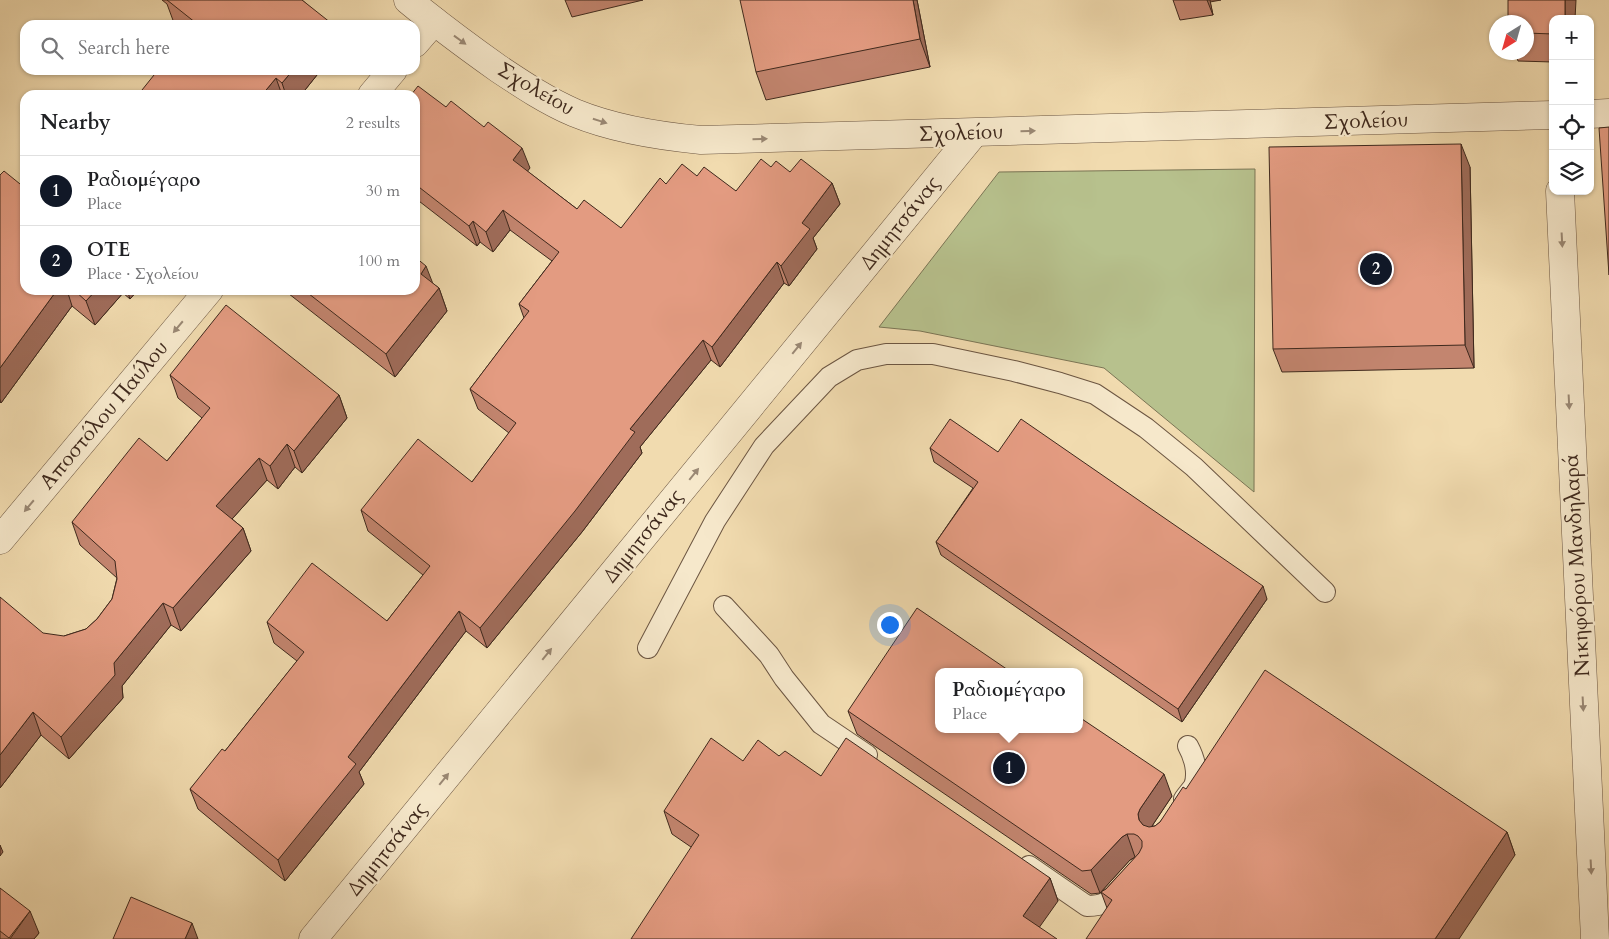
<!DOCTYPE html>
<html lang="en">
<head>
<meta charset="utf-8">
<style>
	body { margin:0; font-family:Cardo,serif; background:#f6f6f6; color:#202124 }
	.controls { position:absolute; right:15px; top:15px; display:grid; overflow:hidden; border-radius:10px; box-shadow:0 1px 4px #0004 }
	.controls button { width:45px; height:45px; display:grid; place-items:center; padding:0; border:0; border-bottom:1px solid #e0e0e0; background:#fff; color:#202124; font:25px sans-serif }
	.compass { position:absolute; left:1489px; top:15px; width:45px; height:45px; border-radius:50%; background:#fff; box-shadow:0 1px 4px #0004; rotate:217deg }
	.you { position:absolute; left:889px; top:624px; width:18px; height:18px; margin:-12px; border:4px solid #fff; border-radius:50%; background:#1a73e8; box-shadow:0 0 0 8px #1a73e833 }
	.badge { display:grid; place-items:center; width:32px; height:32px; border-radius:50%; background:#111827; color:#fff; font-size:16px; font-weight:700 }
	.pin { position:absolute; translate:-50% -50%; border:2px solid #fff; box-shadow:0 1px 5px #0006 }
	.popup { position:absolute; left:935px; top:668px; width:148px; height:65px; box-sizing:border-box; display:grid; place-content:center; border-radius:10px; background:#fff; filter:drop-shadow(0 1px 4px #0005); font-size:16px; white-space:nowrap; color:#757577 }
	.popup b { font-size:19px; color:#202124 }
	.popup::after { content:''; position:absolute; left:50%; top:100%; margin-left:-10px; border:10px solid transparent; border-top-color:#fff }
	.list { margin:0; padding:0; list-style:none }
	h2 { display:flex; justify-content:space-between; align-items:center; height:65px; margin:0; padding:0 20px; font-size:21px }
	h2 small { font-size:16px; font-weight:400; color:#757577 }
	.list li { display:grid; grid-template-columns:32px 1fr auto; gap:15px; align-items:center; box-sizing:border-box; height:70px; padding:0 20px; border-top:1px solid #e0e0e0 }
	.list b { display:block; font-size:19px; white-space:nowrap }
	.list p { margin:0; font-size:16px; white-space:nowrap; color:#757577 }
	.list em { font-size:16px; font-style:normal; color:#757577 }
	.icon { flex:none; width:28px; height:28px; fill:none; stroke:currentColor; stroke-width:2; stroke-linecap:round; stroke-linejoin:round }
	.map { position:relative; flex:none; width:1609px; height:939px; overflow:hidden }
	.search { position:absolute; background:#fff; box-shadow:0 1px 4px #0004; left:20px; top:20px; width:400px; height:55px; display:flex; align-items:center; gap:12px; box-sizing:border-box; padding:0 18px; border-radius:15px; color:#757577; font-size:19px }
	.panel { position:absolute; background:#fff; box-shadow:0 1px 4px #0004; left:20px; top:90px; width:400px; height:205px; border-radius:15px }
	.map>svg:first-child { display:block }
	.green { fill:#b7c18d; stroke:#7b7555 }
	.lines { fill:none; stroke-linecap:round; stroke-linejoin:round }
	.service-casing { stroke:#6c5642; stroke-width:22 }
	.minor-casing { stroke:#6c5642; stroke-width:29 }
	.service { stroke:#f6e8cb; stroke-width:20 }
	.minor { stroke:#f6e8cb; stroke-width:28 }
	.wall { fill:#c3856f; stroke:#3f291d }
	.shaded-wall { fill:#9f6c5a; stroke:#3f291d }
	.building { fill:#e39b81; stroke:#3f291d }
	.oneway { fill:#9a8874 }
	.labels { text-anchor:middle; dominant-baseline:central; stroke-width:4.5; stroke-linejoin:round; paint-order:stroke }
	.street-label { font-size:21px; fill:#3f291d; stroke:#f6e8cb }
</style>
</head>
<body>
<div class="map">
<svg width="1609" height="939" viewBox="0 0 1609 939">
	<rect width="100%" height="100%" fill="#f1dbaf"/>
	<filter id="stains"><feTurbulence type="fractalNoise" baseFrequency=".004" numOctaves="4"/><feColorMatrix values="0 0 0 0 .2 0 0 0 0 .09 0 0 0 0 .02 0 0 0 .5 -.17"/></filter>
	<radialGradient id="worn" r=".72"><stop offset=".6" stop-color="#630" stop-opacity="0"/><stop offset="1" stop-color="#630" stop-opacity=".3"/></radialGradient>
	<polygon class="green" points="1255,169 1254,492 1104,368 920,331 879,327 999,172"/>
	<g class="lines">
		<g class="service-casing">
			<g id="service">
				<polyline points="724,606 769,655 784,678 821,724 867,755"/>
				<polyline points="648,648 715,521 764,446 829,377 857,360 886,354 933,354 1014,371 1060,383 1095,394 1146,428 1194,467 1325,592"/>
				<path d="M1184 799C1187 795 1191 790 1194 786 1199 773 1194 757 1188 746"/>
				<path d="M1029 866 1087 906C1108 906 1111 899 1124 885"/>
			</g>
		</g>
		<g class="minor-casing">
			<g id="minor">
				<path d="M408 0C437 24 468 47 499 69 523 85 547 101 575 113 614 129 658 136 701 140L1553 115"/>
				<polyline points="415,43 434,21"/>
				<polyline points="372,95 393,70"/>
				<polyline points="1590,114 1609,113"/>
				<polyline points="1560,191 1595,939"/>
				<polyline points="0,540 209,290"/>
				<polyline points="313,939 974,133"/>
			</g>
		</g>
		<use href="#service" class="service"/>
		<use href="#minor" class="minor"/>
	</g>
	<g class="wall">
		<polygon points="162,0 302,0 331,25 176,25 174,23 167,4"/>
		<polygon points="565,0 643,0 572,17"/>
		<polygon points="917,0 930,67 766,100 756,72"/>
		<polygon points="1173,0 1221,0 1210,2 1213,15 1180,20"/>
		<polygon points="1553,19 1553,62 1518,61 1515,52 1526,52 1526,22"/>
		<polygon points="321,70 301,95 138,95"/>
		<polygon points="415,95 446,107 530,168 527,171 577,209 621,228 666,184 697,176 736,191 771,167 790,172 832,183 840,204 813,238 817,249 789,286 784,283 720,367 711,360 640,447 642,453 582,532 487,648 466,631 359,772 364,784 285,881 198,809 190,789 225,751 297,661 274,643 267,622 387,621 423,575 368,531 361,510 472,482 509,433 478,409 470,389 524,318 519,304 552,261 510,230 493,252 480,242 477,246 415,198"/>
		<polygon points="1470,167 1474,368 1282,372 1273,349"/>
		<polygon points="0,175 25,290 138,290 130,299 123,293 95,325 72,306 1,403 0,402"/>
		<polygon points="432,283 439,288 447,311 395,377 284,290 415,290"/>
		<polygon points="170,375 339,395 347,418 302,473 295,467 278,489 267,480 232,519 243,528 251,551 181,631 171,625 122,686 123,698 69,759 41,735 0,788 64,636 86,629 97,619 112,599 117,578 80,545 72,522 167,461 202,418 178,398"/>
		<polygon points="930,448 998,452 1267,599 1182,722 941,555 936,542 973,488 934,462"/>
		<polygon points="848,711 1172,796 1152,826 1155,826 1160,822 1186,789 1507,832 1515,855 1107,908 1101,892 1106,889 1136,857 1130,860 1100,893 1091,894 857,734"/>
		<polygon points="779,756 821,776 1050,878 1058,901 691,847 672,834 664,811 743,761"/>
		<polygon points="0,888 39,933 34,939 0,939"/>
	</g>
	<g class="shaded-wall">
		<polygon points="913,0 917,0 930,67 920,39"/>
		<polygon points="1207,0 1210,0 1213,15"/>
		<polygon points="1565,0 1576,0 1575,19 1565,19"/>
		<polygon points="293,70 321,70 301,95 286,95 282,83"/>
		<polygon points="276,78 282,95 262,95"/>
		<polygon points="1461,144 1470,167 1474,368 1465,345"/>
		<polygon points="522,148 530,168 520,181 513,160"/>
		<polygon points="832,183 840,204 813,238 817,249 789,286 781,266 802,223"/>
		<polygon points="503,210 510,230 493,252 486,232"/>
		<polygon points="473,221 480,242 477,246 469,226"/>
		<polygon points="777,262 784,283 720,367 712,347"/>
		<polygon points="426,266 435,289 421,274"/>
		<polygon points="439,288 447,311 395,377 386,354"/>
		<polygon points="57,290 67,290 72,306 1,403 0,399 0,368"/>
		<polygon points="96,290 122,290 123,293 95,325 86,301"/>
		<polygon points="127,290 138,290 130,299"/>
		<polygon points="703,340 711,360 640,447 642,453 582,532 487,648 480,628 630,429"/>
		<polygon points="339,395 347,418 302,473 294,451"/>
		<polygon points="287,444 295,467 278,489 270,466"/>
		<polygon points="259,458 267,480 224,528 216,506"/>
		<polygon points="243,528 251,551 181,631 173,608"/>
		<polygon points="1263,586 1267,599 1182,722 1178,709"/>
		<polygon points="163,603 171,625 122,686 123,698 69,759 61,737 114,663"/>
		<polygon points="459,611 466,631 359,772 364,784 285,881 278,860 348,757"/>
		<polygon points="33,712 41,735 0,788 0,755"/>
		<polygon points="1164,774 1172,796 1148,832 1139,820 1138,814 1140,809"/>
		<polygon points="1507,832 1515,855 1459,939 1435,939"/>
		<polygon points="1127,834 1135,857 1130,860 1100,893 1091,870 1122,837"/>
		<polygon points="0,845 3,852 0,856"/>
		<polygon points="1050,878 1058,901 1031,939 1023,916"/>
		<polygon points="30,911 39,933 34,939 10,939"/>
		<polygon points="192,923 198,939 185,939"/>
	</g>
	<g class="building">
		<polygon points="167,0 302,0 331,23 329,25 194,25 196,23"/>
		<polygon points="740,0 913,0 920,39 756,72"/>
		<polygon points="1508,0 1565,0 1565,19 1553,19 1553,34 1526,33 1526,22 1508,22"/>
		<polygon points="158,70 293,70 282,83 276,78 262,95 138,95"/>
		<polygon points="418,86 446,107 451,101 484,127 488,122 522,148 513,160 577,209 584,200 621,228 660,178 666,184 682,164 697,176 704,167 736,191 761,159 771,167 776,161 790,172 801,159 832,183 802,223 810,229 781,266 777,262 712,347 703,340 630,429 635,432 575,511 480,628 459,611 348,757 356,764 278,860 190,789 222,749 225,751 304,652 267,622 312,563 387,621 430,566 361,510 418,439 472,482 516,423 470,389 529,311 519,304 559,252 503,210 486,232 473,221 469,226 415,184 415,95 411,95"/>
		<polygon points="1609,127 1609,275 1599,128"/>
		<polygon points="1461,144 1465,345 1273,349 1269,147"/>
		<polygon points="4,171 25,188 25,290 57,290 0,368 0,175"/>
		<polygon points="415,257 426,266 421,274 439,288 386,354 304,290 415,290"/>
		<polygon points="74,290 96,290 86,301"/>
		<polygon points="226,305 339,395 294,451 287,444 270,466 259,458 216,506 243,528 173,608 163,603 114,663 115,675 61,737 33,712 0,755 0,597 43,633 64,636 86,629 97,619 112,599 117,579 115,561 72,522 139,438 167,461 210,408 170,375"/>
		<polygon points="950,419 998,452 1021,419 1263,586 1178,709 936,542 978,482 930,448"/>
		<polygon points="917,608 1011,672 939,672 939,729 1079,729 1079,717 1164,774 1140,809 1138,814 1139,820 1143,825 1149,827 1155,826 1160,822 1183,787 1186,789 1265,670 1507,832 1435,939 1086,939 1112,900 1101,892 1106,889 1139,853 1142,847 1142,841 1138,836 1134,834 1127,834 1122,837 1091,870 1082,871 848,711"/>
		<polygon points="711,738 743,761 758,740 779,756 785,751 821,776 846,738 1050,878 1023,916 1057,939 631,939 699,835 664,811"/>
		<polygon points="0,888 30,911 9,938 0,931"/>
		<polygon points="131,897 192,923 185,939 113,939"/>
	</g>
	<defs><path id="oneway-solid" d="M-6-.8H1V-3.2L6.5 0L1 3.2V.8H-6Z" transform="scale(1.25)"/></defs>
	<g class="oneway">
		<use href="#oneway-solid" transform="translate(460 40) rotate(36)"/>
		<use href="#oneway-solid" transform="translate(600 121) rotate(18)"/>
		<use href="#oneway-solid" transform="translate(1028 131) rotate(-2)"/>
		<use href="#oneway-solid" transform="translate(760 139) rotate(-2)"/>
		<use href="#oneway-solid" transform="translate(1562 240) rotate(87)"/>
		<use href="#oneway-solid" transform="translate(178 327) rotate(130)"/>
		<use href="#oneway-solid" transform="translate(797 348) rotate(-51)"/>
		<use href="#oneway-solid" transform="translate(1569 402) rotate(87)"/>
		<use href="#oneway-solid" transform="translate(694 474) rotate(-51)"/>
		<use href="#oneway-solid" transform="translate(29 506) rotate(130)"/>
		<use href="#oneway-solid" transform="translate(547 654) rotate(-51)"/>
		<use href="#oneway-solid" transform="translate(1583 704) rotate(87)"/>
		<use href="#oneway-solid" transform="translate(444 779) rotate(-51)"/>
		<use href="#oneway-solid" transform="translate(1591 867) rotate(87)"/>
	</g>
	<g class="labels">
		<g class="street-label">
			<text transform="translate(536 89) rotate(30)">Σχολείου</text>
			<text transform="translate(1366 121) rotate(-2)">Σχολείου</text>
			<text transform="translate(961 133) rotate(-2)">Σχολείου</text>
			<text transform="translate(900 223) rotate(-51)">Δημητσάνας</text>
			<text transform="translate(104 415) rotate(-50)">Αποστόλου Παύλου</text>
			<text transform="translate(643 536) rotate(-51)">Δημητσάνας</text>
			<text transform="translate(1577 565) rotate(-93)">Νικηφόρου Μανδηλαρά</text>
			<text transform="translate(387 849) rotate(-51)">Δημητσάνας</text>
		</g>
	</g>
	<rect width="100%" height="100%" filter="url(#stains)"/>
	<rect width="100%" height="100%" fill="url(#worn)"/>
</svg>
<div class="controls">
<button>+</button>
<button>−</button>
<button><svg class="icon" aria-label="locate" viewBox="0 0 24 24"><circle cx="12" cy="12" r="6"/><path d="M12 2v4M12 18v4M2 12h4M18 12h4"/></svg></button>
<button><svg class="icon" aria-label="layers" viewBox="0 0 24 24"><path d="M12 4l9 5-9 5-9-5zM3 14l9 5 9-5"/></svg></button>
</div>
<svg class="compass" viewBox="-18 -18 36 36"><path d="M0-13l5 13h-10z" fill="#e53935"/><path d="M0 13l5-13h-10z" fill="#757577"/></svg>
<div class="you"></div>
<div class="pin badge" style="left:1009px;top:768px">1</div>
<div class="popup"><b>Ραδιομέγαρο</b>Place</div>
<div class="pin badge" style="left:1376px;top:269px">2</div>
<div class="search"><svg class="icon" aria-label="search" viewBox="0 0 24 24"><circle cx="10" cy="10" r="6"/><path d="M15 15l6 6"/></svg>Search here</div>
<section class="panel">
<h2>Nearby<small>2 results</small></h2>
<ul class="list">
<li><span class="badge">1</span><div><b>Ραδιομέγαρο</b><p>Place</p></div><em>30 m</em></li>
<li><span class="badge">2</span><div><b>ΟΤΕ</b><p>Place · Σχολείου</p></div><em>100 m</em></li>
</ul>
</section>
</div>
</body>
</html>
